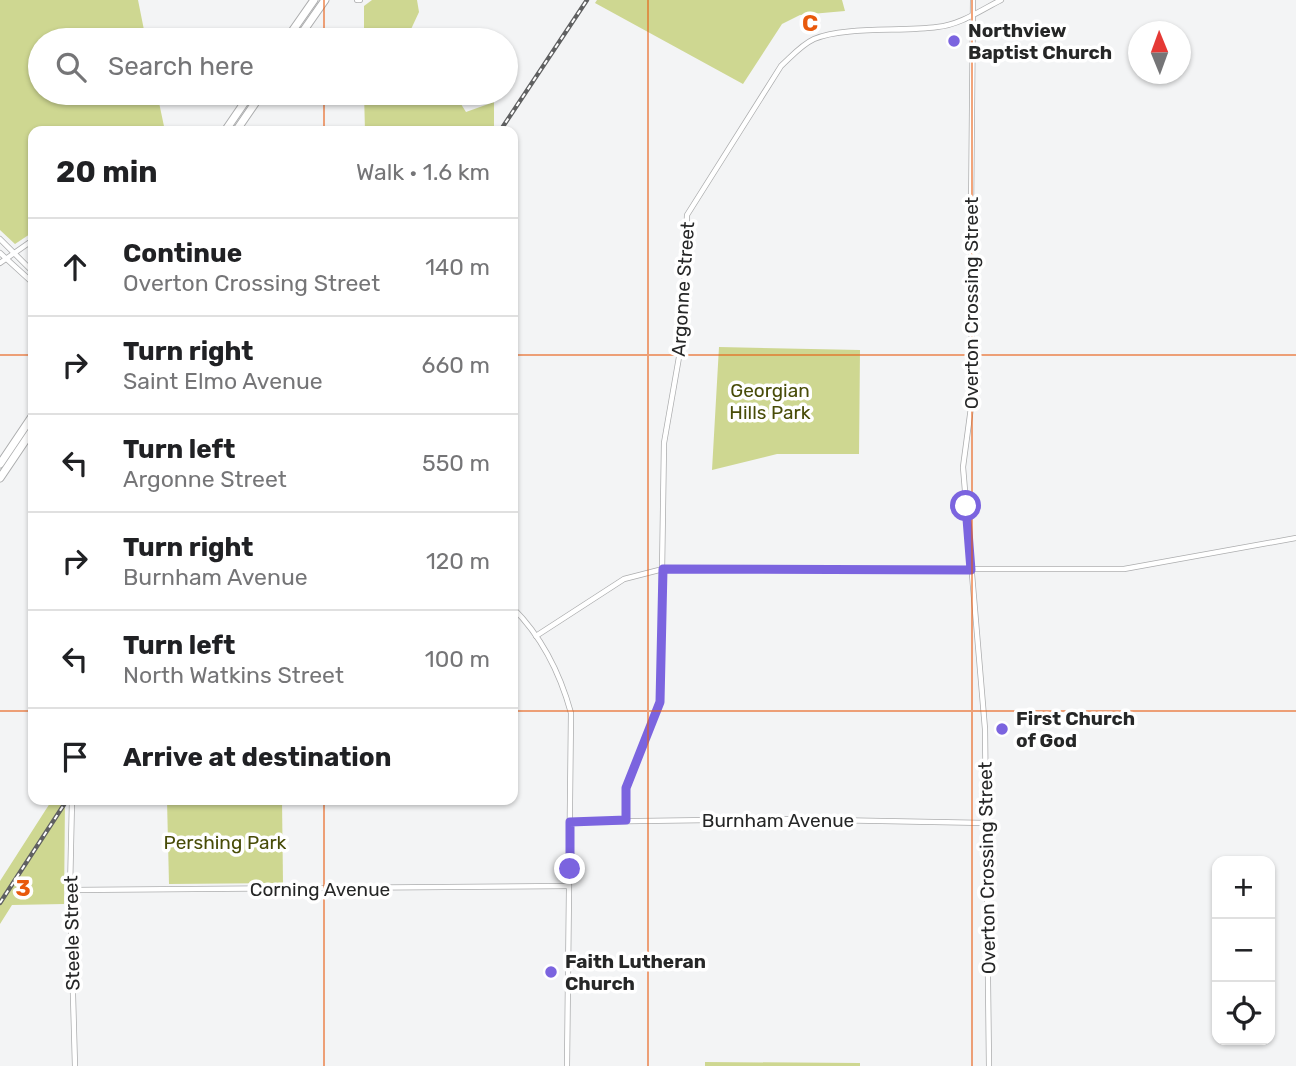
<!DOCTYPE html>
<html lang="en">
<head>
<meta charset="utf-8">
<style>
	body { margin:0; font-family:Rubik,sans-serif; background:#f2f2f2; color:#202124 }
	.controls { position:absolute; right:21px; bottom:21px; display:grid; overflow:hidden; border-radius:14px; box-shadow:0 2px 5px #0004 }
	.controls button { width:63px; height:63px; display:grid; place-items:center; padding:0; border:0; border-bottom:2px solid #e0e0e0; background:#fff; color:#202124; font:35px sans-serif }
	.compass { position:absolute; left:1128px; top:21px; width:63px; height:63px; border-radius:50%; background:#fff; box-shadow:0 2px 5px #0004; rotate:359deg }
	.stop { position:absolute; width:21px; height:21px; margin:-16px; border:5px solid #7b64df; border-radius:50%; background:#fff }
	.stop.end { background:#7b64df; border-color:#fff; box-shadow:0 2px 7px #0008 }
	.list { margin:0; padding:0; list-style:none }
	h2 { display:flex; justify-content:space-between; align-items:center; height:91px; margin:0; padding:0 28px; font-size:30px }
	h2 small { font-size:23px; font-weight:400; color:#757577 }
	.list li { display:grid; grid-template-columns:46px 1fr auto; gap:21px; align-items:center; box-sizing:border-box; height:98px; padding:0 28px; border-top:2px solid #e0e0e0 }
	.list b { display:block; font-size:26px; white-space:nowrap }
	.list p { margin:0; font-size:23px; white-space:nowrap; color:#757577 }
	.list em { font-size:23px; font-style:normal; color:#757577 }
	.icon { flex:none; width:38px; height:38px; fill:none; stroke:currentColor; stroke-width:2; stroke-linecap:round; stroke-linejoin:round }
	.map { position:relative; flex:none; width:1296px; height:1066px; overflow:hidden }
	.search { position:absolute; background:#fff; box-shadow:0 2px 5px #0004; left:28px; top:28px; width:490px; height:77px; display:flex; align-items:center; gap:18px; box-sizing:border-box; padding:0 24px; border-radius:38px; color:#757577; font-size:26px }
	.panel { position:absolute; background:#fff; box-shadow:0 2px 5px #0004; left:28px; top:126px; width:490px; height:679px; border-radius:14px }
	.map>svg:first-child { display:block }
	.green { fill:#ced791 }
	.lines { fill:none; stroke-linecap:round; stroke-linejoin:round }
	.secondary-casing { stroke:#acadae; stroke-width:6 }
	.highway-casing { stroke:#acadae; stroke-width:9 }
	.secondary { stroke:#fff; stroke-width:4.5 }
	.highway { stroke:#fff; stroke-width:7 }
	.rail-casing { stroke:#5f6061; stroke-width:4.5 }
	.rail { stroke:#fff; stroke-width:2; stroke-dasharray:5; stroke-linecap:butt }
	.route { stroke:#7b64df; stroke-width:9 }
	.grid { fill:none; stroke:#e8590c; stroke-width:2; stroke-opacity:0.55 }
	.poi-dot { fill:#7b64df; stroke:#fff; stroke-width:2.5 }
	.labels { text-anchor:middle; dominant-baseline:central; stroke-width:7; stroke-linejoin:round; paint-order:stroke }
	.poi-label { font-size:19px; font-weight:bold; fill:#262727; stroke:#fff; text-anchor:start }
	.street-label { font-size:19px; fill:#262727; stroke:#fff }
	.park-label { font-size:19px; fill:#484c08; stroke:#fff }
	.grid-label { font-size:23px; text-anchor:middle; font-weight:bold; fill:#e8590c; stroke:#fff; stroke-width:7; stroke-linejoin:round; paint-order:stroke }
</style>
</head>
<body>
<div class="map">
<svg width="1296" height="1066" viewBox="0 0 1296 1066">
	<rect width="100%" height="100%" fill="#f3f4f5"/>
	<g class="green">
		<polygon points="0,0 138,0 146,40 40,40 40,93 157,93 165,131 33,131 33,232 15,244 0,230"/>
		<polygon points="372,0 417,0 419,12 406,40 364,40 364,6"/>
		<polygon points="597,0 842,0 845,11 800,15 782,24 743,84 595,3"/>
		<polygon points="364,93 454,93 466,112 494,102 494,130 365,131"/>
		<polygon points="719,347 860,350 859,454 777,454 712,470"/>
		<polygon points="52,800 65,800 64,904 12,905 0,924 0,881"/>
		<polygon points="167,800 282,800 283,883 169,884"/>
		<polygon points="705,1062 860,1063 860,1066 705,1066"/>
	</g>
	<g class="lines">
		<g class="secondary-casing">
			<g id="secondary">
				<polyline points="357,0 360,0"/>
				<polyline points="973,0 971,216 972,400 963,467 985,729 989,1066"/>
				<polyline points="0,239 33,272"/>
				<polyline points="0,253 33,283"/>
				<polyline points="0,263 33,240"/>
				<path d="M513 608C543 638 560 673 571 713L567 1066"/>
				<polyline points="536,636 624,579 663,569 1124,569 1296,538"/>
				<polyline points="72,800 70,890 75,1066"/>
				<path d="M626 820 627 788 660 702 664 443 682 340 687 215 781 66C792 56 801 45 814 39 844 26 903 32 937 27 960 25 981 10 1001 0"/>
				<polyline points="570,822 777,819 986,823"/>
				<polyline points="70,890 569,886"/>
			</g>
		</g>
		<g class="highway-casing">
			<g id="highway">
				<polyline points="286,40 314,0"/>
				<polyline points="297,40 325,0"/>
				<polyline points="225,131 251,93"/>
				<polyline points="236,131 262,93"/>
				<polyline points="0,464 33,415"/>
				<polyline points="0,478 33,429"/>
			</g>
		</g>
		<use href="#secondary" class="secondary"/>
		<use href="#highway" class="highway"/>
		<g class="rail-casing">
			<g id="rail">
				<polyline points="500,131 587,0"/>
				<polyline points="0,903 67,800"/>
			</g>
		</g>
		<use href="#rail" class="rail"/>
	</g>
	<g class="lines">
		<polyline class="route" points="570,869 570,822 626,820 626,788 660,702 663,569 971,570 966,506"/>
	</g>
	<path class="grid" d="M324 0V40M648 0V1066M972 0V1066M324 93V131M0 355H33M513 355H1296M0 711H33M513 711H1296M324 800V1066"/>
	<g class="poi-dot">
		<circle cx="954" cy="41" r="7"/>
		<circle cx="1002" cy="729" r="7"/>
		<circle cx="551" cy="972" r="7"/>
	</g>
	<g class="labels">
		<g class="poi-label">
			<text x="968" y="30">Northview<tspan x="968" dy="22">Baptist Church</tspan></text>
			<text x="1016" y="718">First Church<tspan x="1016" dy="22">of God</tspan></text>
			<text x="565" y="961">Faith Lutheran<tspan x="565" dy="22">Church</tspan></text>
		</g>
		<g class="street-label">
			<text transform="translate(683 289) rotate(-86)">Argonne Street</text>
			<text transform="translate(971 303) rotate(-90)">Overton Crossing Street</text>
			<text x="778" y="820">Burnham Avenue</text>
			<text transform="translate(987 868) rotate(-91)">Overton Crossing Street</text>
			<text x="320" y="889">Corning Avenue</text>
			<text transform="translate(72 933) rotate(-91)">Steele Street</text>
		</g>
		<g class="park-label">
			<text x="770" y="390">Georgian<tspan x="770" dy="22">Hills Park</tspan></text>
			<text x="225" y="842">Pershing Park</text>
		</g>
	</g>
	<g class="grid-label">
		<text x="810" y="31">C</text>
		<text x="23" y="896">3</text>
	</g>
</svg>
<div class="controls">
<button>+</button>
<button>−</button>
<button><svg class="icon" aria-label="locate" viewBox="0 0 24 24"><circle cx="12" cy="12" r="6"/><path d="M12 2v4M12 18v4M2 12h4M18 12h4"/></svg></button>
</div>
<svg class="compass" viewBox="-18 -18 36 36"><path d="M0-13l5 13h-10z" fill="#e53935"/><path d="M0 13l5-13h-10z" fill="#757577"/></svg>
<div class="stop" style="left:966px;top:506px"></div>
<div class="stop end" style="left:570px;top:869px"></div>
<div class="search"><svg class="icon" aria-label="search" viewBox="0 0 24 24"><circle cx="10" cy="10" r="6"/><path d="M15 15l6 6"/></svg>Search here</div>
<section class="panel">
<h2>20 min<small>Walk · 1.6 km</small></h2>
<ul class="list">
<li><svg class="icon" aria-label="ahead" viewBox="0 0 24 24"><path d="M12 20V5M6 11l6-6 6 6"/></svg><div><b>Continue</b><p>Overton Crossing Street</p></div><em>140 m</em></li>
<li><svg class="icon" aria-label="right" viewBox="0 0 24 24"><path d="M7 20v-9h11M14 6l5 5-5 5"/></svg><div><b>Turn right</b><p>Saint Elmo Avenue</p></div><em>660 m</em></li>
<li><svg class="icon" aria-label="left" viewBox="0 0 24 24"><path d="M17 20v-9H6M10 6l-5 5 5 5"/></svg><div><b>Turn left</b><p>Argonne Street</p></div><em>550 m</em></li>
<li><svg class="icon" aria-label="right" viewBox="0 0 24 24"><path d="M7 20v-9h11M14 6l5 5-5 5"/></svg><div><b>Turn right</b><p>Burnham Avenue</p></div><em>120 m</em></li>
<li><svg class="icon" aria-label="left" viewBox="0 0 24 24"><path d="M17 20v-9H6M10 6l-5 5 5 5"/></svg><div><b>Turn left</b><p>North Watkins Street</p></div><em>100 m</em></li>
<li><svg class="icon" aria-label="arrive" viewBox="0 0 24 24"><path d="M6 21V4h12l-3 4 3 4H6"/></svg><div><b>Arrive at destination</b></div></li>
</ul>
</section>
</div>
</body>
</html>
